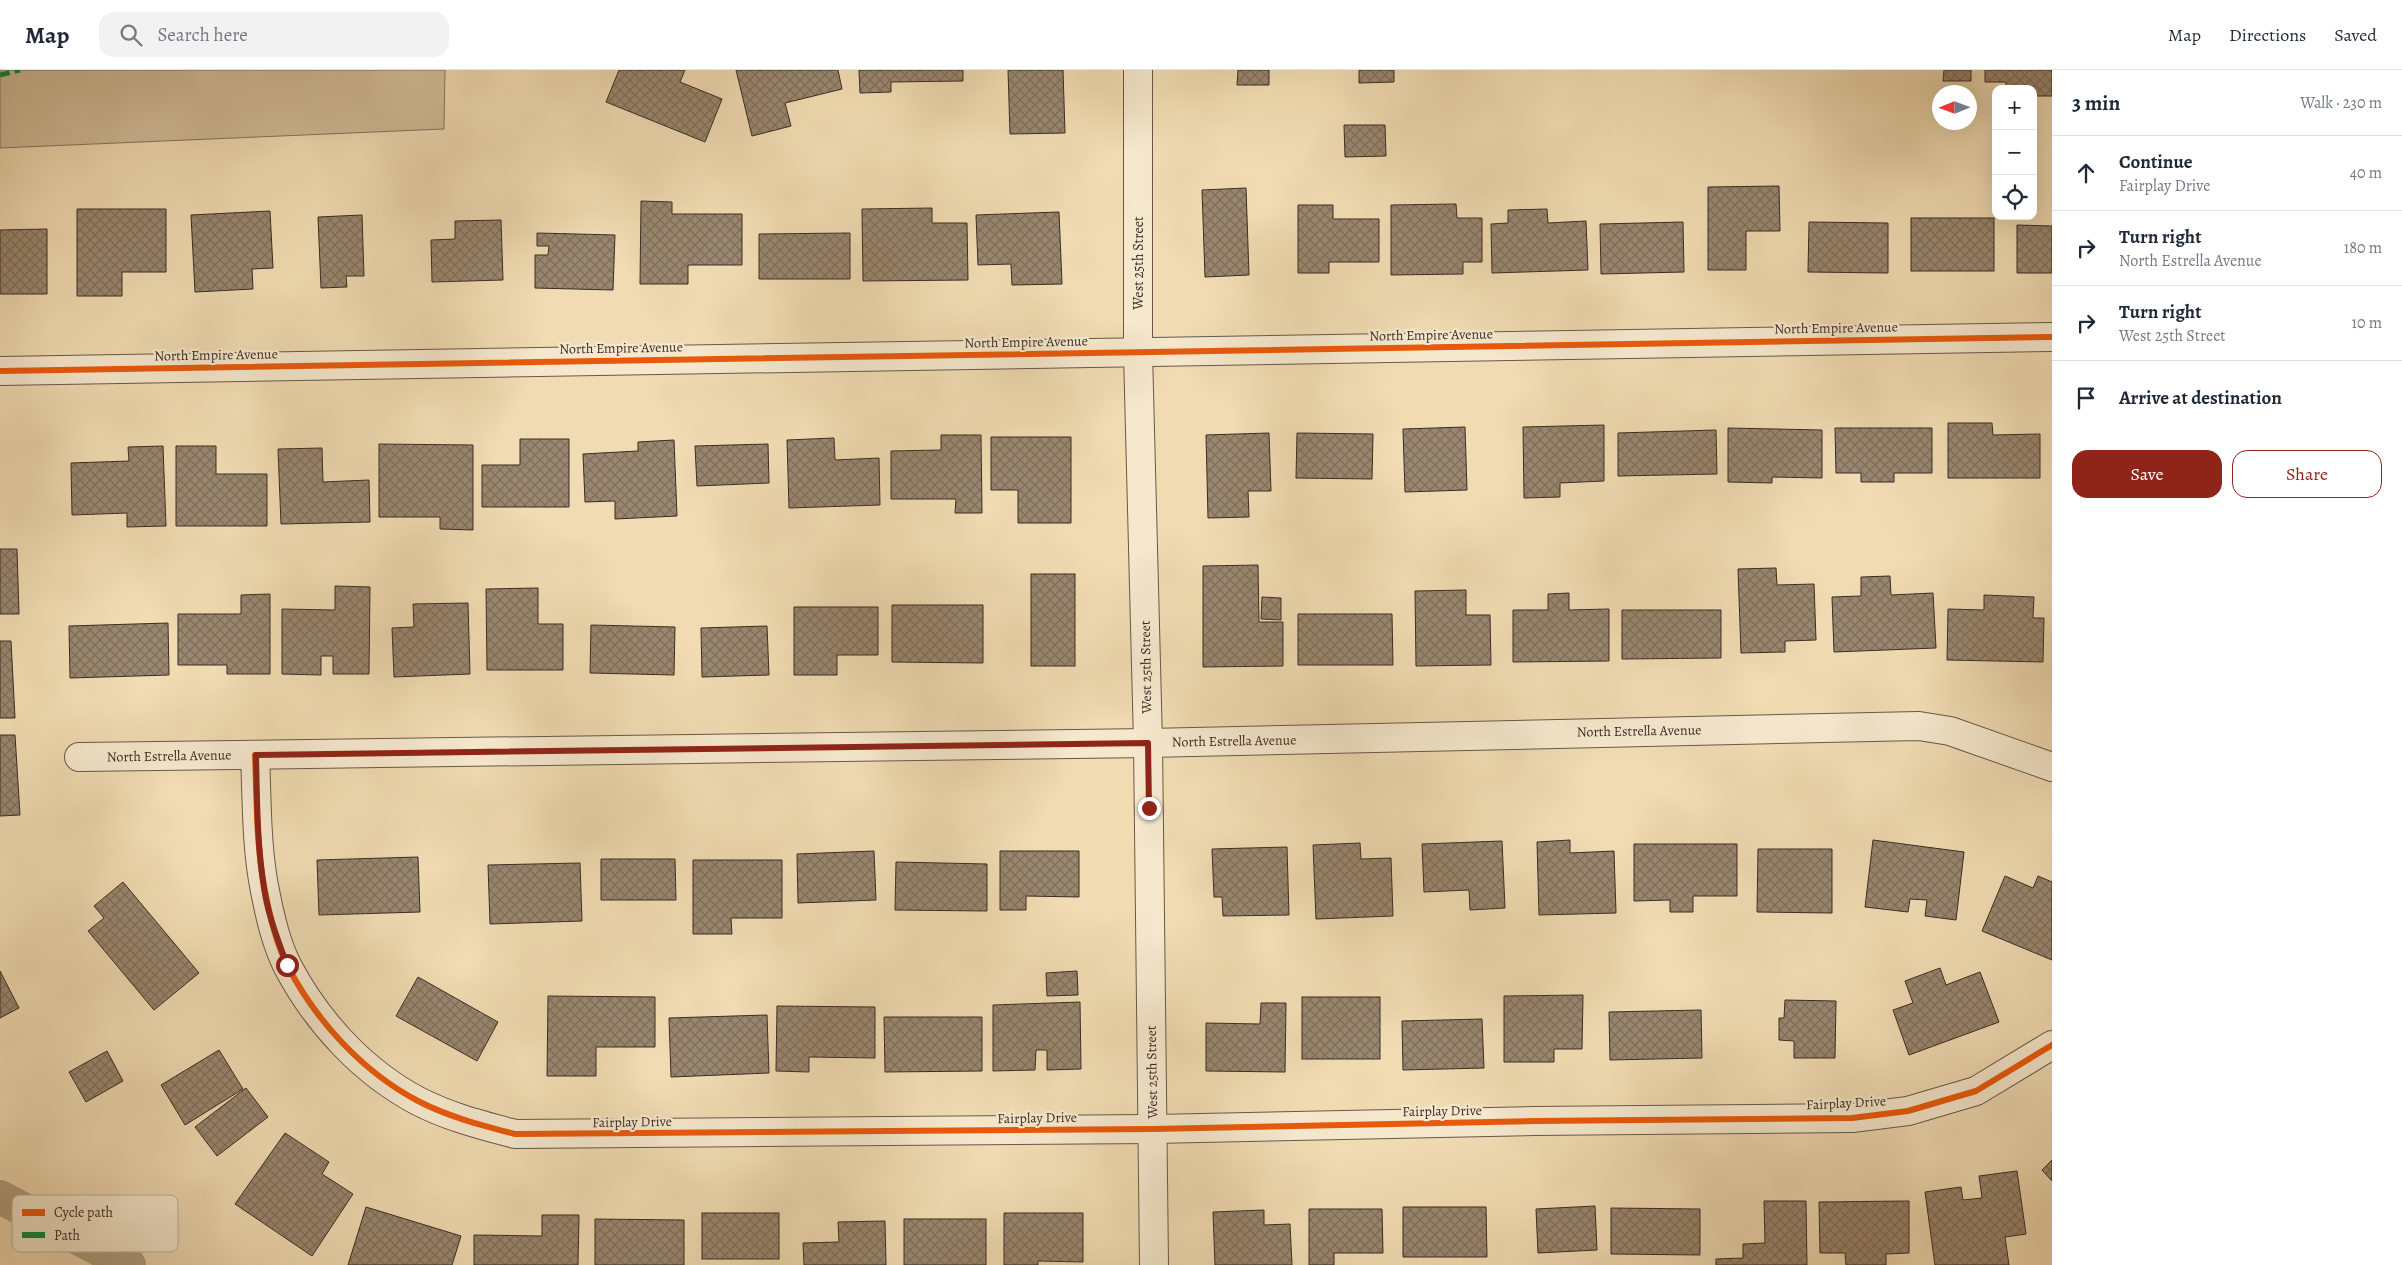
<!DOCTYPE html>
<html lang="en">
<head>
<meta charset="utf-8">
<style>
	body { margin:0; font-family:Alegreya,serif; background:#f2f2f3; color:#1f2937 }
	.controls { position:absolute; right:15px; top:15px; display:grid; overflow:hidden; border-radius:10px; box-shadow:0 5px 20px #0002 }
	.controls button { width:45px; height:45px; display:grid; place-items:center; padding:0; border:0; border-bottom:1px solid #e0e1e3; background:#fff; color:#1f2937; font:25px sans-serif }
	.compass { position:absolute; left:1932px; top:15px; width:45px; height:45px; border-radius:50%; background:#fff; box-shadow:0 5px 20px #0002; rotate:269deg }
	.stop { position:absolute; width:15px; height:15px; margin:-11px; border:4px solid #8f2418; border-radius:50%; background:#fff }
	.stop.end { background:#8f2418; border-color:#fff; box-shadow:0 1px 5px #0008 }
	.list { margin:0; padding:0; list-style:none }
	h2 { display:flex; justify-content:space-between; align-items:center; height:65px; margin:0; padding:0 20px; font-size:21px }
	h2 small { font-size:16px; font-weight:400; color:#747a83 }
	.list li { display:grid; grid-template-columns:32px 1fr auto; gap:15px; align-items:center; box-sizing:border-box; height:75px; padding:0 20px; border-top:1px solid #e0e1e3 }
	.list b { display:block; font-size:19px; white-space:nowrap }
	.list p { margin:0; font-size:16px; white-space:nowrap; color:#747a83 }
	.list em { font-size:16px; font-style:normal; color:#747a83 }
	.actions { display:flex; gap:10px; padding:15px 20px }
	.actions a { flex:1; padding:11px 0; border:1px solid #8f2418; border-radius:15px; text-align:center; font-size:18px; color:#8f2418 }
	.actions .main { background:#8f2418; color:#fff }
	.icon { flex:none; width:28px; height:28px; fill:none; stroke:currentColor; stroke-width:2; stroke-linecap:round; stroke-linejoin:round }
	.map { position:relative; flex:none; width:2052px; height:1195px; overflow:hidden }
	header { display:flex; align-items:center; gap:30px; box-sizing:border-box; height:70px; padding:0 25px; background:#fff; border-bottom:1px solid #e0e1e3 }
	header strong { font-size:24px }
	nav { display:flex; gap:28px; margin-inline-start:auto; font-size:18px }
	.search { width:350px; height:45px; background:#f2f2f3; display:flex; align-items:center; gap:12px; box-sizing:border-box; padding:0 18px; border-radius:15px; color:#747a83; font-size:19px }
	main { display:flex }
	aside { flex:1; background:#fff }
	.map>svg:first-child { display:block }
	.grass { fill:#d1bd9a; stroke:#867460 }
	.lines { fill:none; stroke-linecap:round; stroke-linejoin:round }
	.canal { stroke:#b2a082; stroke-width:34 }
	.building { fill:url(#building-cross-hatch); stroke:#3a2c26 }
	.minor-casing { stroke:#685849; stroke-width:30 }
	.minor { stroke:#f5e8cd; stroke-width:28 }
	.quiet { stroke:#00873e; stroke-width:5; stroke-dasharray:10 5; stroke-linecap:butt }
	.cycleway-casing { stroke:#f5e8cd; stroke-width:9 }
	.cycleway { stroke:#e8590c; stroke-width:6 }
	.route { stroke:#8f2418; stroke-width:6 }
	.labels { text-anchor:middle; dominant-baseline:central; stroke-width:4.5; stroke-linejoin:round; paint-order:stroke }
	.street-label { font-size:14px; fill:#3a2c26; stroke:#f5e8cd }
	.key { fill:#f5e8cd; stroke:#bdb09b; stroke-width:1 }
	.key-label { font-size:14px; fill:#3a2c26 }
</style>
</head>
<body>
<header>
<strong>Map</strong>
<div class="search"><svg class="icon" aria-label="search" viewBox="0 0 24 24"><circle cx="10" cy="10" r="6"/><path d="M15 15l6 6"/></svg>Search here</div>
<nav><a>Map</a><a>Directions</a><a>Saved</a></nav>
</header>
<main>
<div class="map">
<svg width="2052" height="1195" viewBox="0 0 2052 1195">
	<defs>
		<pattern id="building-cross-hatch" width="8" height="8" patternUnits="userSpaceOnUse" patternTransform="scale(1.25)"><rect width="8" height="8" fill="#99876f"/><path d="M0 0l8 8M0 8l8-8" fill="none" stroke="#7e6f5b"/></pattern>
	</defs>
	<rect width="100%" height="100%" fill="#f0dbb2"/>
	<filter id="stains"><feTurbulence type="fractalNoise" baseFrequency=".004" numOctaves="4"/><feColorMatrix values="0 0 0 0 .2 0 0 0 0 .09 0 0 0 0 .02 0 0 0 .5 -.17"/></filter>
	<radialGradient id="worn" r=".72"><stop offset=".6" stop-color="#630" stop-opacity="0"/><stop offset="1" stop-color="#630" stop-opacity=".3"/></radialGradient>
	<polygon class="grass" points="0,0 445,0 444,59 0,78"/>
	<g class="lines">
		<polyline class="canal" points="0,1127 129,1195"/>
	</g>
	<g class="building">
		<polygon points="619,0 685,0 680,12 722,29 705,72 606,32"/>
		<polygon points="736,0 838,0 842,19 785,33 791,56 752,66"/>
		<polygon points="859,0 963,0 963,11 891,12 891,22 860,23"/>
		<polygon points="1008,0 1063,0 1065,63 1010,64"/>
		<polygon points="1238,0 1269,0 1269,15 1237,15"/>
		<polygon points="1359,0 1394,0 1394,12 1359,13"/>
		<polygon points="1944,0 1971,0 1971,11 1943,11"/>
		<polygon points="1985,0 2052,0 2052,26 2033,26 2033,19 2006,19 2006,12 1985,12"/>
		<polygon points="1344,55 1385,55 1386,86 1345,87"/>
		<polygon points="1779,116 1780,161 1746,161 1746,200 1708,200 1708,117"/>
		<polygon points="1246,118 1249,205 1205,207 1202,120"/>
		<polygon points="641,131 672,132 672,144 742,144 742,195 688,195 688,214 640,214"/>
		<polygon points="1456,134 1457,148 1482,148 1482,192 1463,192 1463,204 1391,205 1391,135"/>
		<polygon points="1298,135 1333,135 1333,149 1379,149 1379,192 1329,192 1329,203 1298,203"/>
		<polygon points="932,138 932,153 967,153 968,210 863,211 862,139"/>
		<polygon points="77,139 166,139 166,202 122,202 122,226 77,226"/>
		<polygon points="1547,139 1548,153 1586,151 1588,200 1492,203 1491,154 1508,153 1508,140"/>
		<polygon points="270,141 273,198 252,199 253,219 195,222 191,145"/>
		<polygon points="1059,142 1062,214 1012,215 1011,194 978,195 976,145"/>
		<polygon points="362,145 364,206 346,206 347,217 321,218 318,147"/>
		<rect x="1911" y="148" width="83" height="53"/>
		<polygon points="501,150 503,210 432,212 431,170 455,169 455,151"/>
		<polygon points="1683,152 1684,202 1601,204 1600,154"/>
		<polygon points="1809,152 1888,153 1888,203 1808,202"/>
		<polygon points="2017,155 2052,156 2052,203 2017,203"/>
		<polygon points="47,159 47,224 0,224 0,160"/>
		<polygon points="537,163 615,165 613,220 535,218 535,185 548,185 549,176 537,176"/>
		<polygon points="850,163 850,209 759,209 759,164"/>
		<polygon points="1948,353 1992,353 1993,365 2040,364 2040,408 1948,408"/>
		<polygon points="1604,355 1604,411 1560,413 1560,427 1524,428 1523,357"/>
		<polygon points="1465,357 1467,420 1405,422 1403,359"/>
		<polygon points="1728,358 1822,360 1822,408 1772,407 1772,413 1728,412"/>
		<polygon points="1835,358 1932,358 1932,403 1894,403 1894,412 1861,412 1861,403 1836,403"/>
		<polygon points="1716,360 1717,404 1618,406 1618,363"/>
		<polygon points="1269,363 1271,421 1248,421 1249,447 1208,448 1206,365"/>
		<polygon points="1297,363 1373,364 1372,409 1296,408"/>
		<polygon points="941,365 981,365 982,443 955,443 956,429 891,429 891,381 941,380"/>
		<polygon points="991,367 1071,367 1071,453 1018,453 1018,420 991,420"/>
		<polygon points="834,368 835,390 879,388 880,435 789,438 787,370"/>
		<polygon points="520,369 569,369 569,437 482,437 482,395 520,395"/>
		<polygon points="674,370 677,446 615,449 615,431 585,432 583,384 638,381 638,372"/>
		<polygon points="379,374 473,375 473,460 440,459 440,447 379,447"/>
		<polygon points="768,374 769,413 697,416 695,376"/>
		<polygon points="163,376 166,456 127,457 127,443 72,445 71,393 129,391 128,377"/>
		<polygon points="176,376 216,376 216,404 267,404 267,456 176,456"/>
		<polygon points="322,378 323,412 369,410 370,452 281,454 278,379"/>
		<polygon points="0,479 17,479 19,544 0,544"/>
		<polygon points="1258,495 1259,552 1283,552 1283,596 1203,597 1203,496"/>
		<polygon points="1776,498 1777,515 1814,514 1816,570 1785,571 1785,582 1741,583 1738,499"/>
		<rect x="1031" y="504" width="44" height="92"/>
		<polygon points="1890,506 1891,525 1933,523 1936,578 1834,582 1832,527 1861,526 1861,507"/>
		<polygon points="335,516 370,517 369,604 333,604 333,586 321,586 321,605 282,604 282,539 335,540"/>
		<polygon points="538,518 538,554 563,554 563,600 487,600 486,519"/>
		<polygon points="1466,520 1466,545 1490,545 1491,595 1416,596 1415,521"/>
		<polygon points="1569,523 1569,540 1609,539 1609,591 1513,592 1513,540 1548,540 1548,524"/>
		<polygon points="270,524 270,604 227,604 227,595 178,595 178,544 241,544 241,525"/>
		<polygon points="1984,525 2034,527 2033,548 2044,548 2043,592 1947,590 1948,539 1984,540"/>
		<polygon points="1262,527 1281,528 1281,550 1261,549"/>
		<polygon points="468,533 470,604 394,607 392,558 414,557 413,534"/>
		<polygon points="892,535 983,535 983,593 892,592"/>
		<polygon points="794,537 878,537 878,585 837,585 837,605 794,605"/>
		<polygon points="1622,540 1721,540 1721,588 1622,589"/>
		<polygon points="1298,544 1392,544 1393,595 1298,595"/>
		<polygon points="168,553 169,605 70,608 69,556"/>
		<polygon points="591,555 675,557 674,605 590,603"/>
		<polygon points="767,556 769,605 702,607 701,558"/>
		<polygon points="0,571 11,571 15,648 0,648"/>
		<polygon points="0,665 15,665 20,745 0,746"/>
		<polygon points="1570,770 1570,783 1614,781 1616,843 1539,845 1537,772"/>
		<polygon points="1873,770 1964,782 1956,850 1925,846 1927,830 1910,829 1908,842 1865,837"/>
		<polygon points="1502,771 1505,838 1470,840 1469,820 1424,822 1422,774"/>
		<polygon points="1360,773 1361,789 1391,788 1393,846 1316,849 1313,775"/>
		<polygon points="1634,774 1737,774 1737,826 1693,826 1693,842 1670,842 1670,830 1634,831"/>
		<polygon points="1287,777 1289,845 1223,846 1222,827 1214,827 1212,779"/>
		<polygon points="1758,779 1832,779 1832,843 1757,842"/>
		<polygon points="874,781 876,830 798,833 797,784"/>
		<polygon points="1000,781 1079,781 1079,827 1026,826 1026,840 1000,840"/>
		<polygon points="418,787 420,842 319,845 317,790"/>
		<polygon points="601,789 675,789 676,830 601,830"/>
		<polygon points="693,790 782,790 782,848 731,848 732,864 693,864"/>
		<polygon points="896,792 987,794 987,841 895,840"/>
		<polygon points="580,793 582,851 490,854 488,795"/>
		<polygon points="2005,806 2033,818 2038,806 2052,812 2052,890 1982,861"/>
		<polygon points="123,812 199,903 154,940 88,861 104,848 94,836"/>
		<polygon points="1940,898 1946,915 1980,902 1999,952 1909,985 1893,940 1913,933 1905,911"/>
		<polygon points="0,901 19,938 0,948"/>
		<polygon points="1077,901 1078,925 1047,926 1046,903"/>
		<polygon points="418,907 498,952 477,991 396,946"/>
		<polygon points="1583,925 1582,979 1554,979 1554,992 1504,992 1504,926"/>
		<polygon points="548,926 655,927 655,977 596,977 596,1006 547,1006"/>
		<rect x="1302" y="927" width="78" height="62"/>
		<polygon points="1785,930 1836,931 1835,988 1794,988 1794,971 1779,970 1779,948 1784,948"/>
		<polygon points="1080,932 1081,999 1047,1000 1047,980 1036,980 1035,1000 993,1001 993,935"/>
		<polygon points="1261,933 1286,933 1285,1002 1206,1001 1206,953 1260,954"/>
		<polygon points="777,936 875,937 875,988 809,987 809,1002 776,1001"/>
		<polygon points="1701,940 1702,988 1610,990 1609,942"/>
		<polygon points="767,945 769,1003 671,1007 669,948"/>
		<polygon points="884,947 982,947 982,1001 885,1002"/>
		<polygon points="1482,949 1484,998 1403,1000 1402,951"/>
		<polygon points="219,980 243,1019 185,1055 161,1015"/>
		<polygon points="107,981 123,1011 86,1032 69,1002"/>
		<polygon points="246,1018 268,1047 217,1086 195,1057"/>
		<polygon points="285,1063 329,1092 322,1104 353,1124 312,1186 235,1134"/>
		<polygon points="2052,1090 2052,1111 2042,1100"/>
		<polygon points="2017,1101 2026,1164 2005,1167 2009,1195 1935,1195 1925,1122 1961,1117 1963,1130 1982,1128 1979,1106"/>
		<polygon points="1764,1131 1806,1131 1807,1195 1716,1195 1716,1189 1743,1188 1743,1174 1765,1173"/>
		<polygon points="1909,1131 1909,1183 1886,1184 1886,1195 1846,1195 1845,1183 1820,1183 1819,1132"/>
		<polygon points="1595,1136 1597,1180 1538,1183 1536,1139"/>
		<polygon points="366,1137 461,1166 452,1195 348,1195"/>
		<polygon points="1403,1137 1486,1137 1487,1187 1403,1187"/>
		<polygon points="1611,1138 1700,1139 1700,1185 1611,1184"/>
		<polygon points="1309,1139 1382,1139 1383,1183 1334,1183 1334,1195 1309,1195"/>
		<polygon points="1264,1140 1264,1155 1290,1154 1292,1195 1215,1195 1213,1142"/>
		<rect x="702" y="1143" width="77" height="46"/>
		<polygon points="1004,1143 1083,1143 1083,1192 1038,1191 1038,1195 1004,1195"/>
		<polygon points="542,1145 579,1145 578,1195 474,1195 474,1165 542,1166"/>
		<polygon points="595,1149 684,1150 684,1195 595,1195"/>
		<rect x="904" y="1149" width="82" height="46"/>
		<polygon points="885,1151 886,1195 804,1195 803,1173 839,1172 838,1152"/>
	</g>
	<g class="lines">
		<g class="minor-casing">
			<g id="minor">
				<polyline points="1138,0 1138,282 1148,673 1154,1195"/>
				<polyline points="0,301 2052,267"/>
				<path d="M255 685C257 730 256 777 265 821 270 846 276 874 288 897 317 952 363 1002 418 1031 449 1047 481 1055 515 1064L1153 1059 1534 1051 1852 1048 1908 1041 1976 1021 2052 975"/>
				<polyline points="79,687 1148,673 1919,656 1950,661 2052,697"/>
			</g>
		</g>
		<use href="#minor" class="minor"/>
		<polyline class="quiet" points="0,5 20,0"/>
		<g class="cycleway-casing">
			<g id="cycleway">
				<polyline points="0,301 2052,267"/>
				<path d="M255 685C257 730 256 777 265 821 270 846 276 874 288 897 317 952 363 1002 418 1031 449 1047 481 1055 515 1064L1153 1059 1534 1051 1852 1048 1908 1041 1976 1021 2052 975"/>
			</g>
		</g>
		<use href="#cycleway" class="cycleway"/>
	</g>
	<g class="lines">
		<path class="route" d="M287 895C278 870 268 845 264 818 257 774 257 729 256 685L1148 673 1149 738"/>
	</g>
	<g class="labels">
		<g class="street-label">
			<text transform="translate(1138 193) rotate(-90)">West 25th Street</text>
			<text transform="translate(1836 258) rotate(-1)">North Empire Avenue</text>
			<text transform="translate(1431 265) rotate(-1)">North Empire Avenue</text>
			<text transform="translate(1026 272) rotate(-1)">North Empire Avenue</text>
			<text transform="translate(621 278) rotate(-1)">North Empire Avenue</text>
			<text transform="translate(216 285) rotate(-1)">North Empire Avenue</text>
			<text transform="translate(1146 597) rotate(-91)">West 25th Street</text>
			<text transform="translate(1639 661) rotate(-1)">North Estrella Avenue</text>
			<text transform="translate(1234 671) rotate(-1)">North Estrella Avenue</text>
			<text transform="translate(169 686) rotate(-1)">North Estrella Avenue</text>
			<text transform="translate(1152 1002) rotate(-91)">West 25th Street</text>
			<text transform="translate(1846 1033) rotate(-3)">Fairplay Drive</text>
			<text transform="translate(1442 1041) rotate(-1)">Fairplay Drive</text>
			<text transform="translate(1037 1048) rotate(-1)">Fairplay Drive</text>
			<text transform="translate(632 1052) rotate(-1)">Fairplay Drive</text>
		</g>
	</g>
	<rect x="12" y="1125" width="166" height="57" rx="8" class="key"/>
	<rect x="22" y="1139" width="23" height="7" fill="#e8590c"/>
	<rect x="22" y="1162" width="23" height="6" fill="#00873e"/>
	<g class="key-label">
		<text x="54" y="1147">Cycle path</text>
		<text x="54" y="1170">Path</text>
	</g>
	<rect width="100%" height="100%" filter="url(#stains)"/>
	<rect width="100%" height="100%" fill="url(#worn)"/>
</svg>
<div class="controls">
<button>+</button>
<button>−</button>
<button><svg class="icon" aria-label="locate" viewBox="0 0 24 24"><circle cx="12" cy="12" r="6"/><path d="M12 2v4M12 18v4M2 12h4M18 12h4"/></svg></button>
</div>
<svg class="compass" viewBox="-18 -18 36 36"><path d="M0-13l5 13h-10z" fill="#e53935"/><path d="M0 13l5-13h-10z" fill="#747a83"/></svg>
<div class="stop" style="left:287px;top:895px"></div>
<div class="stop end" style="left:1149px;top:738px"></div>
</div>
<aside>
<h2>3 min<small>Walk · 230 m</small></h2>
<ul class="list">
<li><svg class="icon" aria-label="ahead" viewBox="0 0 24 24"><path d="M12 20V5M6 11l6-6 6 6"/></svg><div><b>Continue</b><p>Fairplay Drive</p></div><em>40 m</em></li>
<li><svg class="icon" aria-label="right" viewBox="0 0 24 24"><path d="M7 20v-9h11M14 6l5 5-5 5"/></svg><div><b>Turn right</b><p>North Estrella Avenue</p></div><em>180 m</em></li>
<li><svg class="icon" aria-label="right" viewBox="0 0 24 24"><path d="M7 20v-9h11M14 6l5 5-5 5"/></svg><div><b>Turn right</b><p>West 25th Street</p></div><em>10 m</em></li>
<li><svg class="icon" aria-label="arrive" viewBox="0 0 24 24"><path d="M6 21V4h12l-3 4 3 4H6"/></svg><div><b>Arrive at destination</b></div></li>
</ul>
<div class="actions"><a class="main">Save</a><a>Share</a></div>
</aside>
</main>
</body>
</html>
